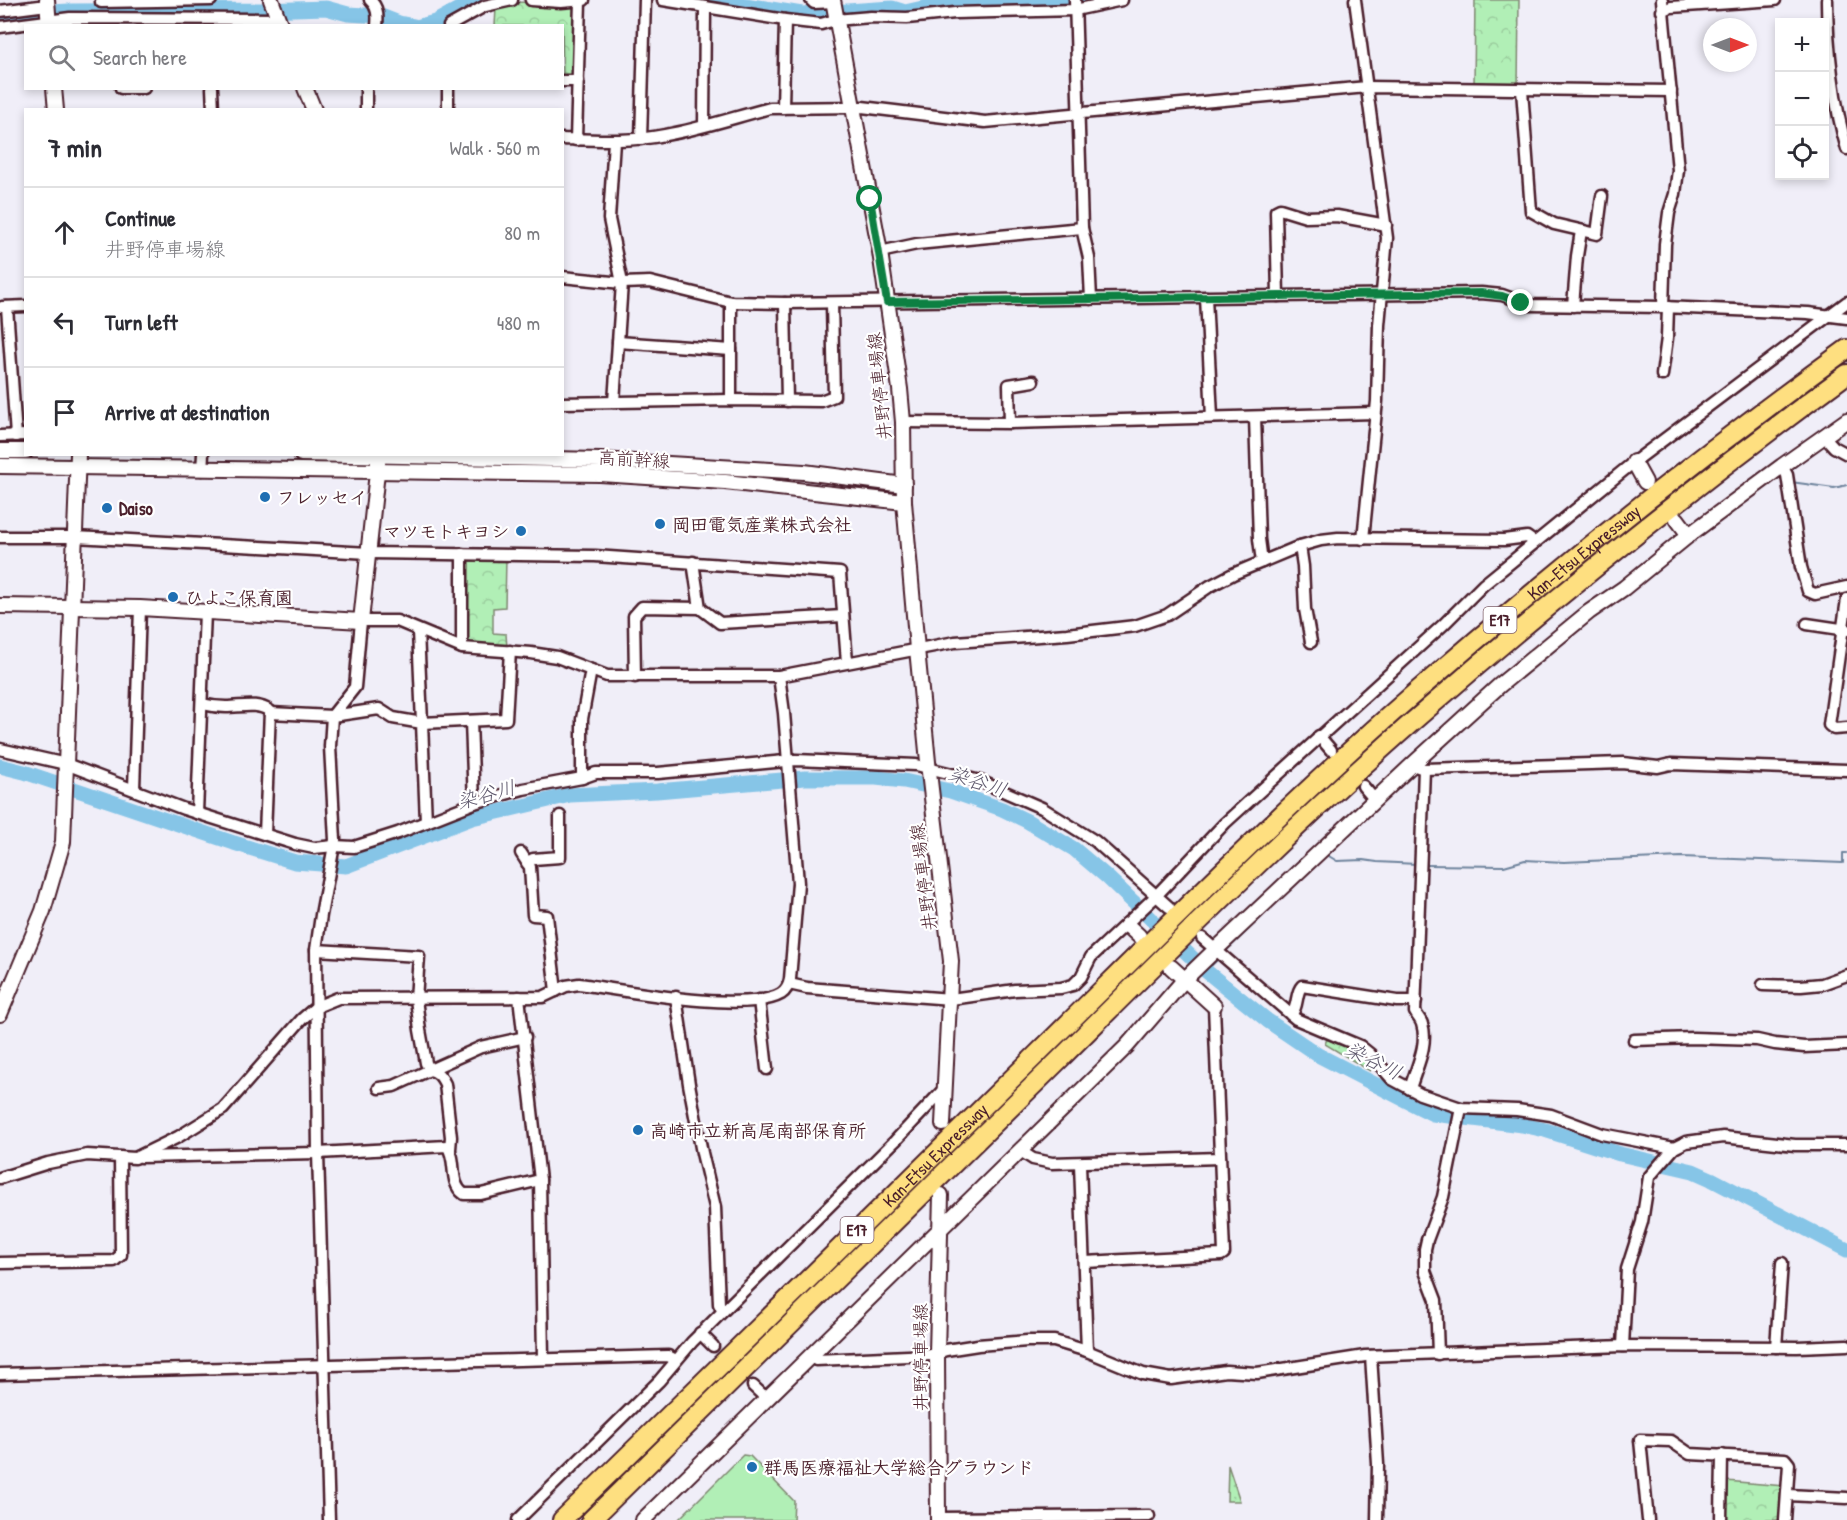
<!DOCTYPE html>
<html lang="en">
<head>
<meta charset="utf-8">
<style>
	body { margin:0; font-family:"Patrick Hand","Klee One",sans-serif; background:#f2f2f3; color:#2b2b33 }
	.controls { position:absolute; right:18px; top:18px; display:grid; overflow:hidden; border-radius:0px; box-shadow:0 3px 9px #0003 }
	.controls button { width:54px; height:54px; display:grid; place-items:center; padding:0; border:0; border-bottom:2px solid #e1e1e2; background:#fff; color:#2b2b33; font:30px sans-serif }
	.compass { position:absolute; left:1703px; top:18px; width:54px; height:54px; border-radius:50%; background:#fff; box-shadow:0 3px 9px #0003; rotate:90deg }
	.stop { position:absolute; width:18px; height:18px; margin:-14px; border:4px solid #0b8043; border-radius:50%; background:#fff }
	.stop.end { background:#0b8043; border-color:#fff; box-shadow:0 2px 6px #0008 }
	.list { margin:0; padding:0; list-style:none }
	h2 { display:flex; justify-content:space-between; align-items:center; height:78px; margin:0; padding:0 24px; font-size:26px }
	h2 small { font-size:20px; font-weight:400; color:#7c7c81 }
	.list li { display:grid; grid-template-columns:39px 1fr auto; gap:18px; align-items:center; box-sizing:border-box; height:90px; padding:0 24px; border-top:2px solid #e1e1e2 }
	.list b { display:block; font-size:22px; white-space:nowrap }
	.list p { margin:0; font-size:20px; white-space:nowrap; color:#7c7c81 }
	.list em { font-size:20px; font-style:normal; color:#7c7c81 }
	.icon { flex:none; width:33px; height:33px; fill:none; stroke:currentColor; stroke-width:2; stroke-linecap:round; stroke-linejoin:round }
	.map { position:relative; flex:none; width:1847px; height:1520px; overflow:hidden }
	.search { position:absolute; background:#fff; box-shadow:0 3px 9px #0003; left:24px; top:24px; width:540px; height:66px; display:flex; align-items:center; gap:15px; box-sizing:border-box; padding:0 21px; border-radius:0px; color:#7c7c81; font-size:22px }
	.panel { position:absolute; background:#fff; box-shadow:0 3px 9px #0003; left:24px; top:108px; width:540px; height:348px; border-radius:0px }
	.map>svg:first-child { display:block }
	.grass { fill:url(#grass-dots); stroke:#7e8770; stroke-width:1.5 }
	.park { fill:url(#park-crowns); stroke:#7e8770; stroke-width:1.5 }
	.pitch { fill:#b1efb6; stroke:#7e8770; stroke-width:1.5 }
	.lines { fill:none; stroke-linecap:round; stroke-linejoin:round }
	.stream { stroke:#6e839c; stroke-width:2 }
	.river { stroke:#86c5e7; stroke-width:15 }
	.street-tunnel { stroke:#cfc5cf; stroke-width:10; stroke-dasharray:10 5; stroke-linecap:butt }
	.street-casing { stroke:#4a1f2b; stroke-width:15 }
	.secondary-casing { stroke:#4a1f2b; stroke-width:18 }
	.highway-casing { stroke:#4a1f2b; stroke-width:22 }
	.street { stroke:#fff; stroke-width:10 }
	.secondary { stroke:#fff; stroke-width:14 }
	.highway { stroke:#fedf80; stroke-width:18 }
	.route { stroke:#0b8043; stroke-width:8 }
	.poi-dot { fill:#1f6fb2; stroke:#fff; stroke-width:2 }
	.labels { text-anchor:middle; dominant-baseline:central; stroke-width:4.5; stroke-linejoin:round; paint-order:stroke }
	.shield { fill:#fff; stroke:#80626b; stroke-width:1.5 }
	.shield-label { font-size:16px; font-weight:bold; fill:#4a1f2b }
	.street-label { font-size:18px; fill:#4a1f2b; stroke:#fff }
	.poi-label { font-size:18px; font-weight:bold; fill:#4a1f2b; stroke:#fff; text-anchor:start }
	.water-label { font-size:20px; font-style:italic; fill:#5f596d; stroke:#fff }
</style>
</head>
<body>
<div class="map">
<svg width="1847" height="1520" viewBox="0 0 1847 1520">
	<defs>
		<pattern id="grass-dots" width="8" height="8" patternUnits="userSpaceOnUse" patternTransform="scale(1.5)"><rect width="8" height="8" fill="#b1efb6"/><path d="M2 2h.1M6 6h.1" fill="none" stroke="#9acc9d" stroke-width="1.8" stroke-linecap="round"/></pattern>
		<pattern id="park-crowns" width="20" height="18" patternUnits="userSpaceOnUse" patternTransform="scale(1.5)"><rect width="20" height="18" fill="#b1efb6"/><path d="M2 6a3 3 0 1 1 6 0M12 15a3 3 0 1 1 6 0" fill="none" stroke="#9acc9d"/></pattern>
	</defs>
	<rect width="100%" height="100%" fill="#f0eef8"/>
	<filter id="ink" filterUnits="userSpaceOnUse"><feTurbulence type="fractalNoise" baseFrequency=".0167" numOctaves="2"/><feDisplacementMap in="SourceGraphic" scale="12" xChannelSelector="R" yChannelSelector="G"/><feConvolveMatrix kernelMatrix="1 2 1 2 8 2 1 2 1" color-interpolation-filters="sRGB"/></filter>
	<g filter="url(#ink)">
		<polygon class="grass" points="1228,1465 1240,1501 1227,1501"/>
		<g class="park">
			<polygon points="1475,0 1519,0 1518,87 1474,86"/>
			<polygon points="527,2 575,5 577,9 575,75 571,78 563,77 562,26 495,26 496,8 506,3"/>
			<polygon points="469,558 506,558 505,607 493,608 493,633 506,634 507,648 466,645 466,562"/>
			<polygon points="1327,1039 1357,1051 1373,1065 1370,1071 1325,1044"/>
			<polygon points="1726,1481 1784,1486 1782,1520 1725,1520"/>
		</g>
		<polygon class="pitch" points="743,1455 750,1456 794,1501 793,1520 678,1520"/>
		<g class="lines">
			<g class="stream">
				<polyline points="1832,439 1847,428"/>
				<polyline points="1789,471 1825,444"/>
				<polyline points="1791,482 1834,488 1847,485"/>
				<polyline points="1682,549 1784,474"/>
				<polyline points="1327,855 1337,861 1363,860 1377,862 1417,864"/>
				<polyline points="1425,865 1504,866 1525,860 1564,862 1682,857 1843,863 1843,853 1847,853"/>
				<polyline points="1224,953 1339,843"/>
				<polyline points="1206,971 1220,957"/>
			</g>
			<g class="river">
				<polyline points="715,0 802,14 892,8 905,12 936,5 1083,0"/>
				<polyline points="0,19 35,13 69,11 263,10 326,8 348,14 381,16 399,23 414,26"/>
				<polyline points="420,26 435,22 475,0"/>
				<polyline points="0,766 24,772 234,843 295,862 346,866 472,818 570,795 657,791 805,778 876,778 904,781 950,791 1002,809 1027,821 1074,849 1107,877 1206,971 1268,1021 1318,1055 1415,1105 1433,1114 1522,1125 1545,1130 1620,1154 1693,1171 1711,1179 1847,1250"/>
			</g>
			<polyline class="street-tunnel" points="713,1346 753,1386"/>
			<g class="street-casing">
				<g id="street">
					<polyline points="101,0 101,2 211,0"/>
					<path d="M370 0C378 7 378 16 377 26"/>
					<polyline points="531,0 561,2 584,0"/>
					<polyline points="663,0 785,20 821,24 835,20 871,17 907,18 955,13 1075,10 1122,0"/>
					<polyline points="811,0 814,3 833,2"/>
					<polyline points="1075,0 1082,228 1089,258 1091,299"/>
					<polyline points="1355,0 1387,238 1379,325 1377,401 1363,539"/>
					<polyline points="1662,0 1678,170 1675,194 1669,213 1665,244 1663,307"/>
					<path d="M1827 0C1827 46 1834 106 1847 149"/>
					<polyline points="0,11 47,5"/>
					<polyline points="1662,11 1671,7 1775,0"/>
					<polyline points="449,26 485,6 512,0"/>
					<polyline points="0,27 70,18 278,19"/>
					<polyline points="562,81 578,81"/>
					<polyline points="121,88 144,88"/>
					<polyline points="212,88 213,110"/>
					<polyline points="366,88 366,110"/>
					<polyline points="1522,90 1531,211 1554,224 1597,234 1602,196"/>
					<polyline points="783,108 785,20"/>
					<polyline points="448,110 448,88"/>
					<polyline points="704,125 705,8"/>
					<path d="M562 139C597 140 631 142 665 135 700 129 735 117 770 108L862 107 985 122 1367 87 1671 91"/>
					<polyline points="641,139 645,0"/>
					<polyline points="576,140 580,1"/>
					<polyline points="614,141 609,219 622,283 614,402"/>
					<polyline points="880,252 917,244 1082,228"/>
					<polyline points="562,277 622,283 650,282 731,302 785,303 1481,293 1502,295 1530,305 1663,307 1808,313 1847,318"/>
					<polyline points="1278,296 1276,211 1280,209 1306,217 1337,216 1386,225"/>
					<polyline points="1206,297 1212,417"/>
					<polyline points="731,302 731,400"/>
					<polyline points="785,303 787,401"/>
					<polyline points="1573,306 1577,256 1581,231"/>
					<polyline points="2,307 26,306"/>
					<polyline points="7,307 16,436"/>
					<polyline points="618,342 731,350"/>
					<polyline points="1662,375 1667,338 1668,307"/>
					<polyline points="562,403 731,400 821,401 834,396 832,304"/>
					<polyline points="1255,417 1259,539 1262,562"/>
					<polyline points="903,422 1010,423 1375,413"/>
					<polyline points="1010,423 1009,385 1033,381"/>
					<polyline points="0,436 26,435"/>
					<polyline points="1824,436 1834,447 1847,454"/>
					<polyline points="1782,466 1787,475 1801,567 1808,591 1815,594 1847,587"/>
					<polyline points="202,470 203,454"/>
					<polyline points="0,537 75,537 369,553 595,556 840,573 847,662"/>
					<polyline points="1300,546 1303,566 1305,609 1311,642"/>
					<polyline points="462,554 462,648"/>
					<polyline points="693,562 700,608"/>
					<polyline points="1847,599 1829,725 1834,729 1847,728"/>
					<polyline points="1807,624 1847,630"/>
					<polyline points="418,631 422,723 506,719 510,651"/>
					<polyline points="635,677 634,616 642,607 700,608 720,623 843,616"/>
					<path d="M202 704C210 706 218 707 226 707 242 707 256 702 270 711L265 834"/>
					<polyline points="270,713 332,716 379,709 393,718 422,723 426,822"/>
					<polyline points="471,721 474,803"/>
					<polyline points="1319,736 1331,750"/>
					<polyline points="0,749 66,764 184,809 295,844 314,848 334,846 354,847 398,833 474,803 523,789 582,778 596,773 658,773 796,760 916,765 980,781 1042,808 1095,841 1169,907"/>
					<polyline points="1424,769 1623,763 1658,767 1671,764 1847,770"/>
					<polyline points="582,778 582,719 591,670"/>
					<polyline points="1363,786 1375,800"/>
					<polyline points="134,789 140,608"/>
					<polyline points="197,813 205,612"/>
					<polyline points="521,853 530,867 533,915 547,916 556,991"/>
					<polyline points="527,863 533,859 560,857 560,816"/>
					<polyline points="1202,938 1296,1019 1360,1046 1370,1054 1392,1079 1420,1094 1461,1108 1517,1110 1551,1115 1602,1134 1674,1148"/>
					<path d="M316 950 419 956 416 999 420 1030 426 1063 430 1070C438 1072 441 1076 445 1084L451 1137 450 1149"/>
					<polyline points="789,984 807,988 951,999 1015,990 1061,988 1073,985 1081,977 1091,957 1154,898 1225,823 1443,625 1483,585 1634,462 1847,302"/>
					<polyline points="1763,985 1801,986 1822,984 1847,975"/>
					<polyline points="519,997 540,1180 543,1358"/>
					<polyline points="676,997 689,1084 702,1153 715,1207 719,1304 722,1310"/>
					<polyline points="759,1000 767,1069"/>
					<path d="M1291 1015C1299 1006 1295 993 1302 986L1397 1001H1416"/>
					<polyline points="1634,1040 1693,1038 1757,1040 1775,1044 1804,1047 1847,1045"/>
					<polyline points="379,1088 394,1086 481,1047 525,1037"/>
					<path d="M1410 1089C1415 1070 1429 1045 1422 1024 1421 1020 1417 1016 1415 1012L1424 769 1418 767"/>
					<polyline points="1019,1150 1033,1159 1052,1163 1220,1158"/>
					<path d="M141 1157 318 1153 447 1146C458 1160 448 1183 464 1194H481L540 1180"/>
					<polyline points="1080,1164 1087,1351"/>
					<path d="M0 1178 48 1163 87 1155 135 1158 178 1137 223 1109 302 1019 316 1007 338 998 543 997 566 986 579 984C622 990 747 1014 781 994 787 990 789 985 790 979L798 883 784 713 779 676"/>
					<polyline points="1085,1262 1221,1255 1224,1253 1214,1006"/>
					<polyline points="0,1263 114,1261 121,1255 120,1157"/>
					<polyline points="700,1333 713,1346"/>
					<polyline points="1623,1346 1627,1269 1642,1222 1649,1177 1674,1148 1686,1142 1723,1137 1795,1145 1847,1145"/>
					<polyline points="1776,1347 1782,1263"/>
					<polyline points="1438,1354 1436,1300 1425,1271 1425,1249 1427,1240 1443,1197 1461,1108"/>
					<polyline points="1371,1356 1378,1464 1377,1520"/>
					<polyline points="810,1357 816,1360 931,1355 946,1350 978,1345 1027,1341 1054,1341 1087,1351 1143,1374 1171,1379 1226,1371 1257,1373 1365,1356 1623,1346 1797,1347 1847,1345"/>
					<polyline points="0,1374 668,1356 676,1360"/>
					<polyline points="753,1386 767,1399"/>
					<polyline points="1788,1495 1847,1498"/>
					<polyline points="938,1518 1149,1516"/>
					<polyline points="329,1520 318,1153 316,950 321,915 335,840 330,746 332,716 355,687 361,621 397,621 462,648 531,653 557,657 607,676 779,676 955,642 1067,634 1135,626 1167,615 1210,586 1233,574 1300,546 1321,540 1338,538 1504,540 1527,537 1534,542"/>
					<polyline points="518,1520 659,1381 692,1342 895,1141 945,1088"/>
					<polyline points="1648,1520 1640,1440 1671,1441 1690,1454 1785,1459 1789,1464 1785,1520"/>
					<polyline points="1721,1520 1722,1455"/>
				</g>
			</g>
			<g class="secondary-casing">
				<g id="secondary">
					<polyline points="47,0 49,26"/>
					<polyline points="271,0 281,26"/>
					<polyline points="833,0 880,252 900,389 903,422 904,502 917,649 929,772 951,961 943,1124"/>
					<polyline points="54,88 56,110"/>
					<polyline points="305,88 314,110"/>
					<polyline points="0,451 26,451"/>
					<polyline points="301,454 601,460 804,472 904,485"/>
					<polyline points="1634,462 1645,482"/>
					<polyline points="0,466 600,474 725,482 904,502"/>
					<polyline points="1677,519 1689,535"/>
					<polyline points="0,606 140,608 361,621 378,463"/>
					<polyline points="1127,925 1139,936"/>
					<polyline points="1171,967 1214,1006"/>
					<polyline points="0,1014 43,911 63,842 78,454"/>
					<polyline points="643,1520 1127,1046 1184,980 1212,953 1412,765 1500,685 1589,612 1624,588 1689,535 1782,466 1847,420"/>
					<polyline points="938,1520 937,1353 941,1195"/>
				</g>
			</g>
			<g class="highway-casing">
				<g id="highway">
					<path id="s1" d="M562 1520C721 1365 879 1210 1037 1054 1161 932 1284 807 1416 692 1555 571 1698 457 1847 349"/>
					<path d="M591 1520C748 1366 904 1212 1061 1058 1180 940 1299 820 1426 710 1561 592 1702 480 1847 374"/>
				</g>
			</g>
			<use href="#street" class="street"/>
			<use href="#secondary" class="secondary"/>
			<use href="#highway" class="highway"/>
		</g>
	</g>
	<g class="lines" filter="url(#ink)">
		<polyline class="route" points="870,199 887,302 1481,293 1502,296 1521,303"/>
	</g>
	<g class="poi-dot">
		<circle cx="265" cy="497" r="6"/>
		<circle cx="107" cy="508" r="6"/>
		<circle cx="660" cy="524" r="6"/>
		<circle cx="521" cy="531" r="6"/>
		<circle cx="173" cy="597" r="6"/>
		<circle cx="638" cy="1130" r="6"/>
		<circle cx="752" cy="1467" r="6"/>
	</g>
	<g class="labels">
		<g class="shield">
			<rect x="1483.5" y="607" width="33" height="26" rx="4.5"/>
			<rect x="840.5" y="1217" width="33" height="26" rx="4.5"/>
		</g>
		<g class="shield-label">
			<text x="1500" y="620">E17</text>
			<text x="857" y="1230">E17</text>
		</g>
		<g class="street-label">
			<text transform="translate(879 386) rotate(-96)">井野停車場線</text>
			<text transform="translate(634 459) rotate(3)">高前幹線</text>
			<text stroke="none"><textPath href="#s1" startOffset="1408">Kan-Etsu Expressway</textPath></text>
			<text transform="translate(923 877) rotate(-97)">井野停車場線</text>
			<text stroke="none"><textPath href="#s1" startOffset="522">Kan-Etsu Expressway</textPath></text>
			<text transform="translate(920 1357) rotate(-90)">井野停車場線</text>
		</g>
		<g class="poi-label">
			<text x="277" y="497">フレッセイ</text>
			<text x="119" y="508">Daiso</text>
			<text x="672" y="524">岡田電気産業株式会社</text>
			<text x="509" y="531" text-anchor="end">マツモトキヨシ</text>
			<text x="185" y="597">ひよこ保育園</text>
			<text x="650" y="1130">高崎市立新高尾南部保育所</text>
			<text x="764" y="1467">群馬医療福祉大学総合グラウンド</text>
		</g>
		<g class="water-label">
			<text transform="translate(978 781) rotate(18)">染谷川</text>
			<text transform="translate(486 794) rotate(-15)">染谷川</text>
			<text transform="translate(1374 1060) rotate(27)">染谷川</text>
		</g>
	</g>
</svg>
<div class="controls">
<button>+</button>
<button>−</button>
<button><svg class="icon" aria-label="locate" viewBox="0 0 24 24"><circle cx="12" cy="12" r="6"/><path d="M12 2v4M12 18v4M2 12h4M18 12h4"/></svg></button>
</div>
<svg class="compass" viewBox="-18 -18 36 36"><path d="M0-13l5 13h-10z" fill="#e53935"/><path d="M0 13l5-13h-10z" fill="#7c7c81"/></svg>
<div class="stop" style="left:870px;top:199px"></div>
<div class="stop end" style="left:1521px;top:303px"></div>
<div class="search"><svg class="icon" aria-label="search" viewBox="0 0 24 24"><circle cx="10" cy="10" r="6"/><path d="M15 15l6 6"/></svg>Search here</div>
<section class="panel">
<h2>7 min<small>Walk · 560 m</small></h2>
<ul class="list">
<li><svg class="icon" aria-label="ahead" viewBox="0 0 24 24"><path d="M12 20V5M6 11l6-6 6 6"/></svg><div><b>Continue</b><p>井野停車場線</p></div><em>80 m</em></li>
<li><svg class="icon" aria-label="left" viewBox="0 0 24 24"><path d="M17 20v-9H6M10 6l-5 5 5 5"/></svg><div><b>Turn left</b></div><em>480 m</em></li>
<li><svg class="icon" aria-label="arrive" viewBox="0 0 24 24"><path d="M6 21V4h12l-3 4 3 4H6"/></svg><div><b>Arrive at destination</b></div></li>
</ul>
</section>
</div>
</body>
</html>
